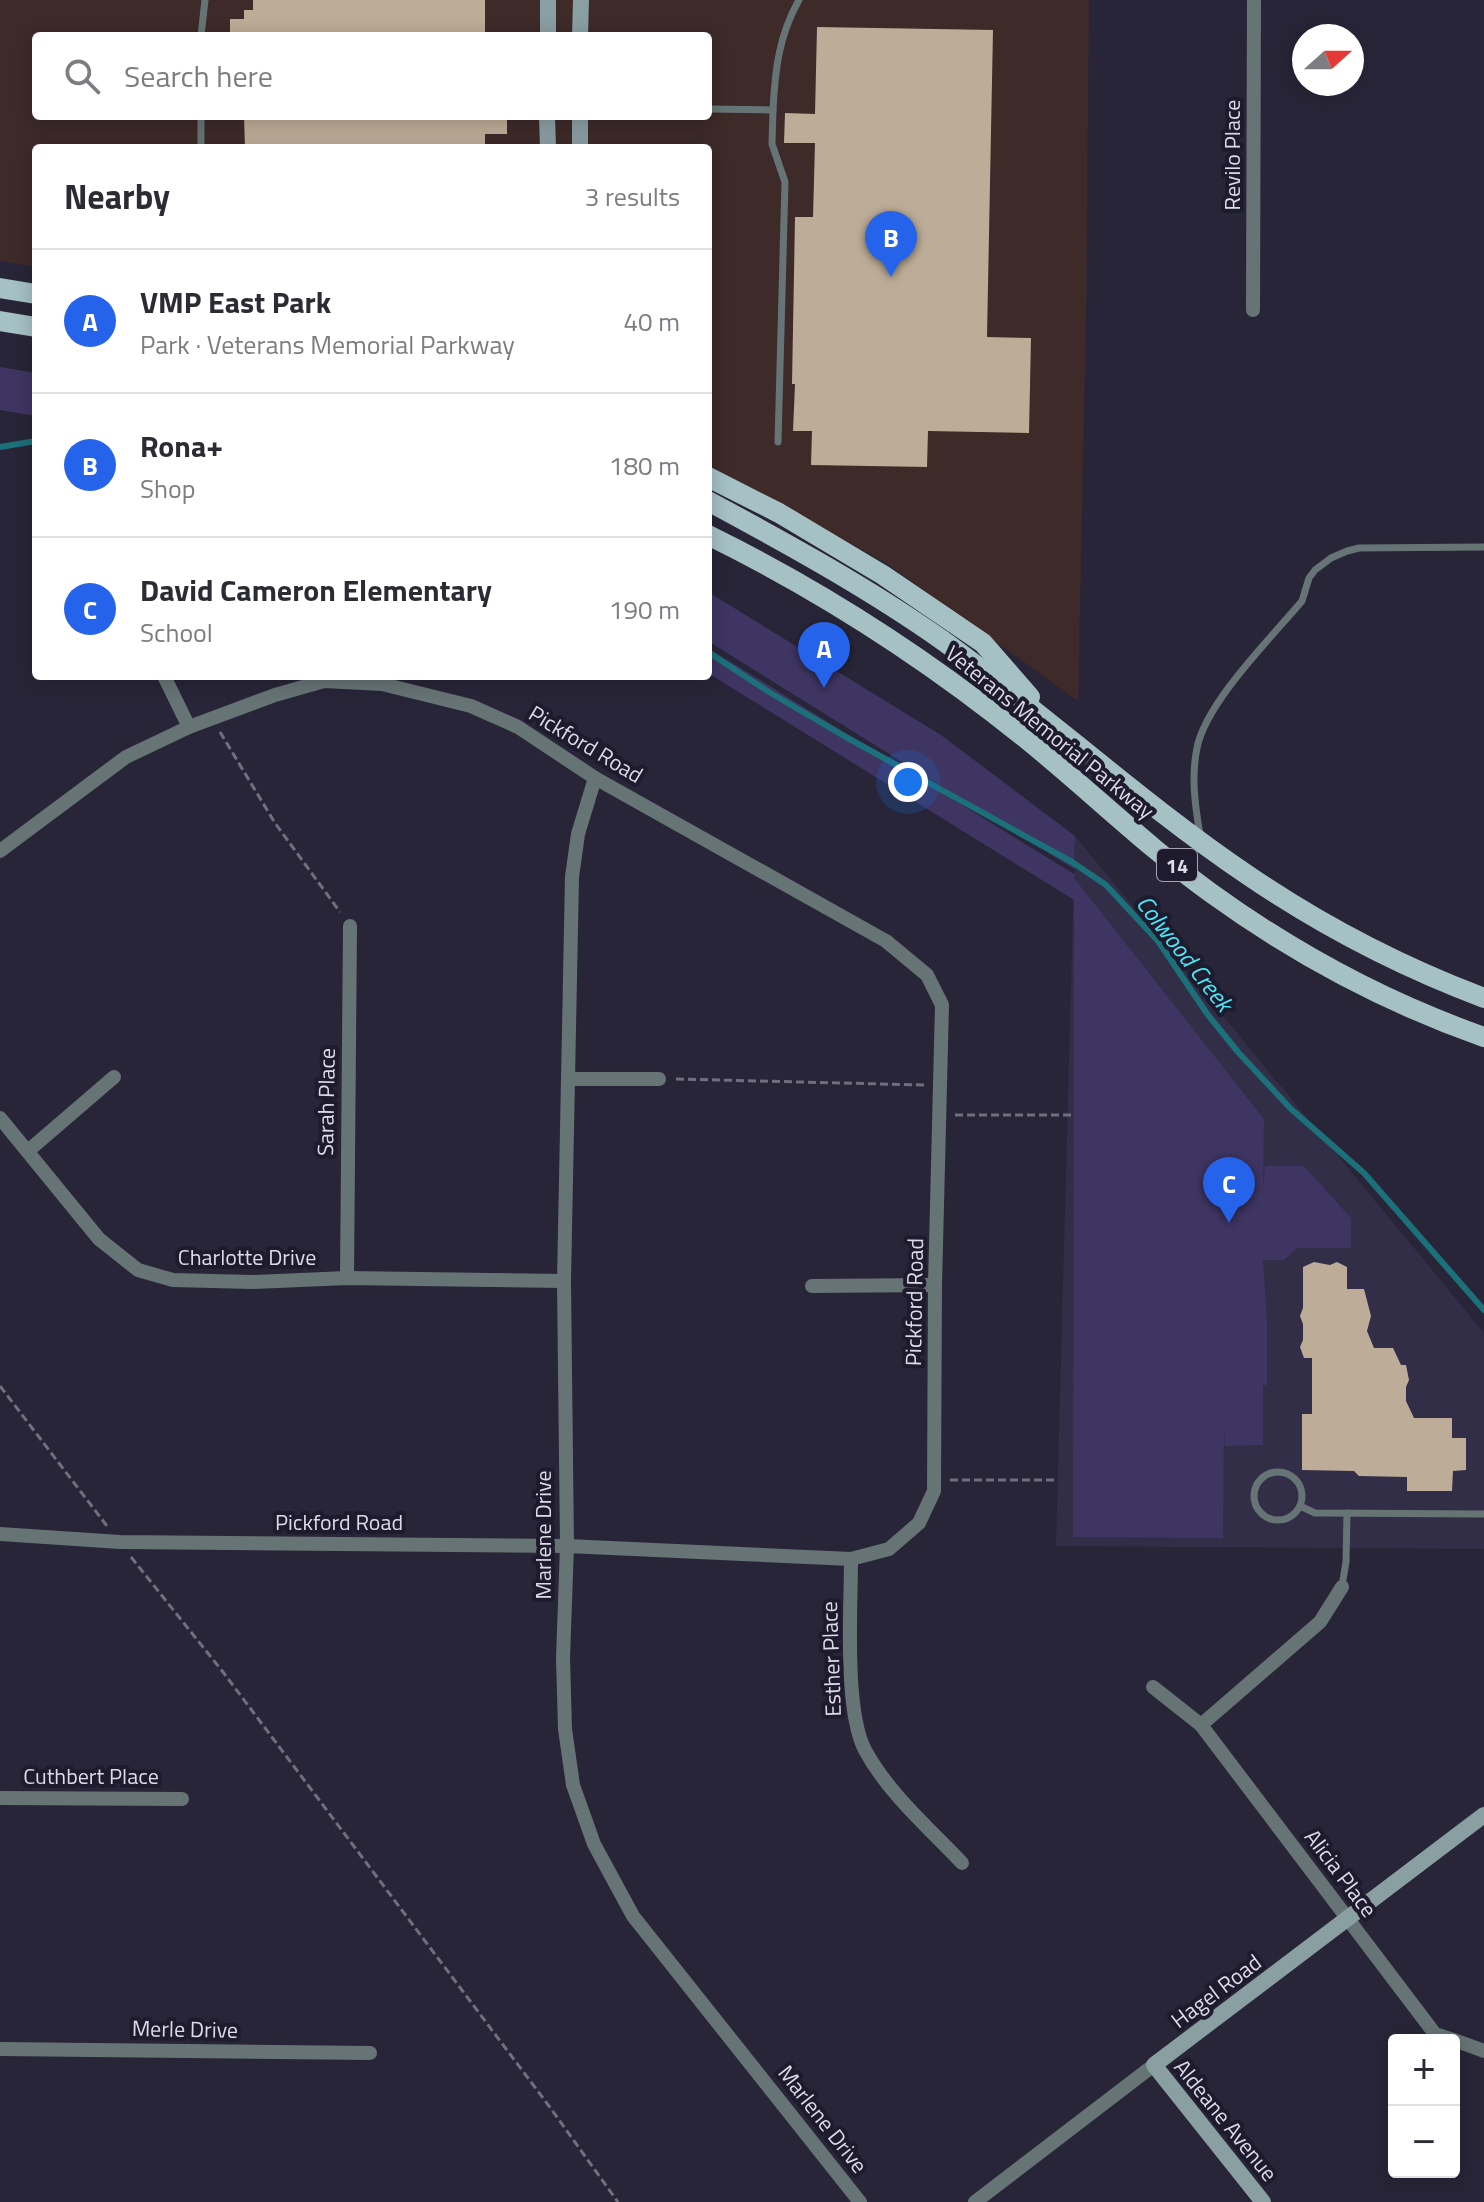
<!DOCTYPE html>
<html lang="en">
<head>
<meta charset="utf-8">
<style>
	body { margin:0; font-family:"Titillium Web",sans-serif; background:#f7f7f7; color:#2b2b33 }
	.controls { position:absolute; right:24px; bottom:24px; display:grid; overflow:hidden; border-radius:8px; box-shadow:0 4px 20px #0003 }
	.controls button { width:72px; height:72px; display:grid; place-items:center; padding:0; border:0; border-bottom:2px solid #e1e1e2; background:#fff; color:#2b2b33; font:40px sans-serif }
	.compass { position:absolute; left:1292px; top:24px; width:72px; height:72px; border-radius:50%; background:#fff; box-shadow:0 4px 20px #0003; rotate:69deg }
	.you { position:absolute; left:908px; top:782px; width:28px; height:28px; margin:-20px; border:6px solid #fff; border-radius:50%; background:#1a73e8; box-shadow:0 0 0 12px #1a73e833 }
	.badge { display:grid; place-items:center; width:52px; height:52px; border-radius:50%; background:#2563eb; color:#fff; font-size:26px; font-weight:700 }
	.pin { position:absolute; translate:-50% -66px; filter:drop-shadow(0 2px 4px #0008) }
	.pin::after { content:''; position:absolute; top:42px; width:28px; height:24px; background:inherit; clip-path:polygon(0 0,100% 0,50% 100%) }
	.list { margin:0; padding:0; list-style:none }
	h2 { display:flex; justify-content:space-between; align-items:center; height:104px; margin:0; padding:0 32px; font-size:34px }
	h2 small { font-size:26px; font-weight:400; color:#7c7c81 }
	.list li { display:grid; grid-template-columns:52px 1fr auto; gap:24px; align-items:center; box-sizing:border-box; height:144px; padding:0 32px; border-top:2px solid #e1e1e2 }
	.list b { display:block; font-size:30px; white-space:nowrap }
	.list p { margin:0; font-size:26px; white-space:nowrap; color:#7c7c81 }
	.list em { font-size:26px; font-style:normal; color:#7c7c81 }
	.icon { flex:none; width:44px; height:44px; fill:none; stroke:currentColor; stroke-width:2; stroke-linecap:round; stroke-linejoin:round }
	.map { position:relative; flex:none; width:1484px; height:2202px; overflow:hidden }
	.search { position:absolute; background:#fff; box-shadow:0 4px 20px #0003; left:32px; top:32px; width:680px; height:88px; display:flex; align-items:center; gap:20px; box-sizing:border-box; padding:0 28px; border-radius:8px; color:#7c7c81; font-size:30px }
	.panel { position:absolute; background:#fff; box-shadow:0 4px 20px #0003; left:32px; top:144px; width:680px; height:536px; border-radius:8px }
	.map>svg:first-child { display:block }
	.commercial { fill:#3d2a29; fill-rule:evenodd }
	.built { fill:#322e47 }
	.green { fill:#3e3562 }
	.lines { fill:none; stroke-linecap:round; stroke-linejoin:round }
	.stream { stroke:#1b7079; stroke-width:6 }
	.building { fill:#bdac97 }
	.path { stroke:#716e7f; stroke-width:3; stroke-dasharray:8 4; stroke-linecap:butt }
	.lane { stroke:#677475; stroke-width:7 }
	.street { stroke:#677475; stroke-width:14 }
	.secondary { stroke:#8a9fa2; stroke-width:16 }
	.primary { stroke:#a5c1c4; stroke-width:20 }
	.labels { text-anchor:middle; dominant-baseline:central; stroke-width:8; stroke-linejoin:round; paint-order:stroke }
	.shield { fill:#1e1b2e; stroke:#a4a1b0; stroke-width:2 }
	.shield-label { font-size:20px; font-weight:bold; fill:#dddbe8 }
	.street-label { font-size:22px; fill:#dddbe8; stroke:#1e1b2e }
	.water-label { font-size:24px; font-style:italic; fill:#4ce6f6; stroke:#1e1b2e }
</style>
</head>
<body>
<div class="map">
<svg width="1484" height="2202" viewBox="0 0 1484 2202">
	<rect width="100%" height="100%" fill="#282538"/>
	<path class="commercial" d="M0 0H1089L1086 323 1078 701 886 563 708 465V148H36V267L0 261ZM36 36H708V116H36Z"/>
	<polygon class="built" points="1075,836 1484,1333 1484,1549 1056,1546"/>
	<g class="green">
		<polygon points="0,367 36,373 36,416 0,410"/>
		<polygon points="708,592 941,735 1075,836 1074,869 708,641"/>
		<polygon points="708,648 1074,874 1074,878 1264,1119 1263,1191 1265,1166 1304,1166 1351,1218 1351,1248 1297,1248 1284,1260 1263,1260 1267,1323 1267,1385 1263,1385 1263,1445 1225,1446 1224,1430 1223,1538 1073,1537 1074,900 708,673"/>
	</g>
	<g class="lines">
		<g class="stream">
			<polyline points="0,447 36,441"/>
			<polyline points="708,652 769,692 844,736 1072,862 1106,885 1158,941 1208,1015 1238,1052 1290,1108 1364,1173 1484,1310"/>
		</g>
	</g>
	<g class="building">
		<polygon points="253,0 485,0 485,36 230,36 230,19 244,19 244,10 253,10"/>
		<polygon points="817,27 993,30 987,337 1031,338 1029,433 928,431 927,467 811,465 812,431 793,431 795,384 792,384 795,217 813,217 815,143 784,143 785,113 815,114"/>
		<polygon points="244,116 507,116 507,134 485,134 485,148 245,148"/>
		<polygon points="1314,1262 1330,1265 1337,1262 1347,1267 1347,1289 1364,1289 1371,1316 1367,1331 1374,1348 1393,1348 1401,1365 1406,1365 1409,1380 1406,1387 1406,1401 1414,1418 1452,1418 1452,1438 1466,1438 1466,1470 1453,1471 1452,1491 1407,1491 1407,1477 1359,1476 1354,1471 1302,1470 1302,1414 1312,1414 1312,1358 1304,1358 1300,1347 1303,1340 1303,1324 1300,1316 1303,1308 1303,1267"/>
	</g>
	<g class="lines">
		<g class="path">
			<polyline points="220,732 275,823 340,912"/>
			<polyline points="676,1079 924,1085"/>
			<polyline points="955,1115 1074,1115"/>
			<polyline points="0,1386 107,1526"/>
			<polyline points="950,1480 1058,1480"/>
			<polyline points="131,1557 223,1672 552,2110 618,2202"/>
		</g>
		<g class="lane">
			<polyline points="201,36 205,0"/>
			<path d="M708 109 773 110C775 70 779 35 799 0"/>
			<polyline points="773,110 772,144 785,182 778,442"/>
			<polyline points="201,116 201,148"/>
			<path d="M1200 835C1195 805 1191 777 1197 748 1206 702 1272 637 1302 601L1309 578 1315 570 1331 558 1347 551 1359 548 1484 547"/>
			<circle cx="1278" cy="1496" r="24"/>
			<polyline points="1300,1506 1315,1513 1484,1514"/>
			<polyline points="1342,1586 1346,1562 1347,1513"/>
		</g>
		<g class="street">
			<polyline points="1253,310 1254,0"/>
			<polyline points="164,676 189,727"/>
			<polyline points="595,778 578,834 572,877 564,1281 567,1546 563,1658 565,1729 573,1785 594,1844 633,1916 860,2202"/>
			<polyline points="0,851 126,757 189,727 275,695 324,681 382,684 471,706 518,727 595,778 886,941 927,975 942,1005 935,1285 934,1491 919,1523 889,1549 851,1559 567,1546 120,1542 0,1534"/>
			<polyline points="569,1079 659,1079"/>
			<polyline points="0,1118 99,1239 138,1270 173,1280 252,1282 347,1278 564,1281"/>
			<polyline points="28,1151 114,1077"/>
			<polyline points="347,1278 350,926"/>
			<polyline points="812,1286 935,1285"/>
			<path d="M851 1559C851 1607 844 1710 865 1750 888 1793 929 1828 962 1863"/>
			<polyline points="1342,1587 1320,1622 1201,1725 1435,2034 1453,2040"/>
			<polyline points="1153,1687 1201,1725"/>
			<polyline points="0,1798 182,1799"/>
			<polyline points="1454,2040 1484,2051"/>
			<polyline points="0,2049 370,2053"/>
			<polyline points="975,2202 1154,2065"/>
		</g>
		<g class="secondary">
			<polyline points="548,36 548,0"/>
			<polyline points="580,36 581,0"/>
			<polyline points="547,116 548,148"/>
			<polyline points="580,148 580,116"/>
			<polyline points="1263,2202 1154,2065 1484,1815"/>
		</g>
		<g class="primary">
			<polyline points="0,288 36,294"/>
			<polyline points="0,321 36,327"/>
			<polyline points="708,477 779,513 883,575 983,643 1030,697"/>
			<path d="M708 501C788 544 868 588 942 640 1046 715 1142 804 1249 876 1321 925 1402 967 1484 998"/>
			<path d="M708 535C820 590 927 659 1025 738 1087 788 1146 846 1211 893 1294 953 1387 1003 1484 1037"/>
		</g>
	</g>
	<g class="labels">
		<rect class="shield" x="1157" y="849" width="40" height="32" rx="6"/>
		<g class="shield-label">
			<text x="1177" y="865">14</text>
		</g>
		<g class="street-label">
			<text transform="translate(1232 155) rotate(-90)">Revilo Place</text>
			<text transform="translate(1050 732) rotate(39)">Veterans Memorial Parkway</text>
			<text transform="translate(586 744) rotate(31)">Pickford Road</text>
			<text transform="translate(326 1102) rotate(-89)">Sarah Place</text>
			<text x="247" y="1257">Charlotte Drive</text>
			<text transform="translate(914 1302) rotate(-89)">Pickford Road</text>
			<text x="339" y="1522">Pickford Road</text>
			<text transform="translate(543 1535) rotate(-90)">Marlene Drive</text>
			<text transform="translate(831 1659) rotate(-92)">Esther Place</text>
			<text x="91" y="1776">Cuthbert Place</text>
			<text transform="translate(1341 1873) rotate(53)">Alicia Place</text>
			<text transform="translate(1216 1991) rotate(-37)">Hagel Road</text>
			<text transform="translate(185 2029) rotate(1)">Merle Drive</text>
			<text transform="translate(823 2119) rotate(52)">Marlene Drive</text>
			<text transform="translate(1226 2120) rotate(51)">Aldeane Avenue</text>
		</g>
		<g class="water-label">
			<text transform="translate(1185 953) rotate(52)">Colwood Creek</text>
		</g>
	</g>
</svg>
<div class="controls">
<button>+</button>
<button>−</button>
</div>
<svg class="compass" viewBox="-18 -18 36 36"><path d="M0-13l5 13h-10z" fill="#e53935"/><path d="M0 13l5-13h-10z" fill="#7c7c81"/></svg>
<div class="you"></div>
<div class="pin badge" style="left:824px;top:688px">A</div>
<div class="pin badge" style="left:891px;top:277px">B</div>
<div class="pin badge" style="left:1229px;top:1223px">C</div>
<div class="search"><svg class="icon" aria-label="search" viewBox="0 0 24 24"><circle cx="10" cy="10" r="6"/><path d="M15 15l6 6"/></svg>Search here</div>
<section class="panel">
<h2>Nearby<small>3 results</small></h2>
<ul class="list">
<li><span class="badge">A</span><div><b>VMP East Park</b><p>Park · Veterans Memorial Parkway</p></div><em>40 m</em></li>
<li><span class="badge">B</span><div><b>Rona+</b><p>Shop</p></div><em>180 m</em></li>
<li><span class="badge">C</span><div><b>David Cameron Elementary</b><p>School</p></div><em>190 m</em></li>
</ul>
</section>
</div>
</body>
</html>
